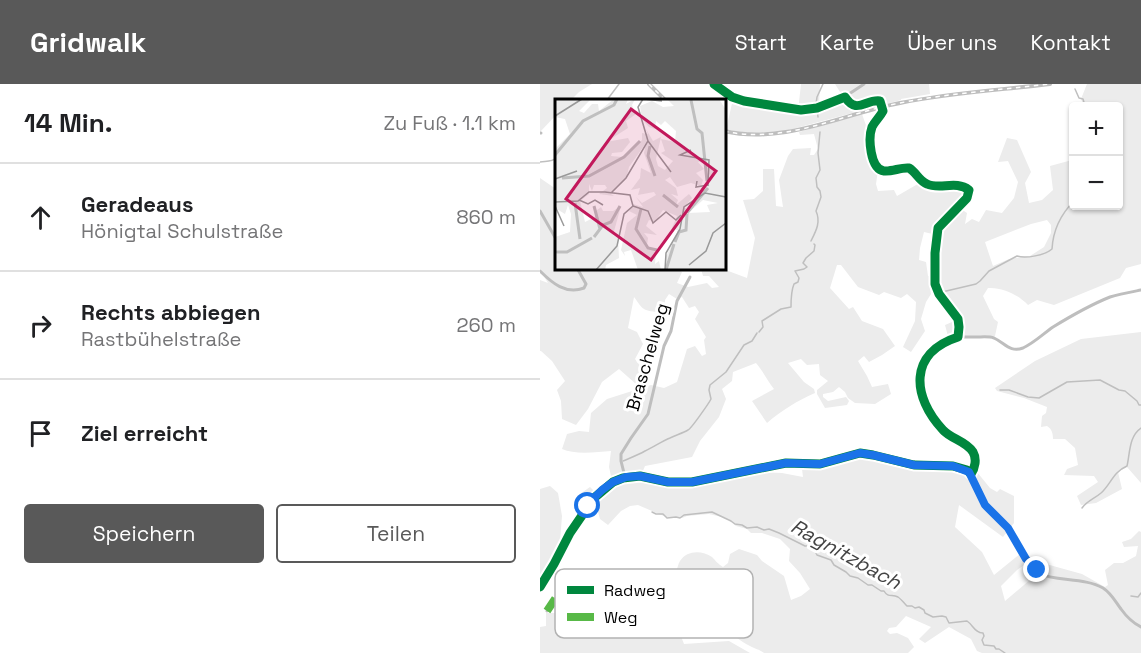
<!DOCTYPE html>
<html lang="de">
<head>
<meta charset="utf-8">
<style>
	body { margin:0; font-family:"Space Grotesk",sans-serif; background:#f2f2f2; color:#202124 }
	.controls { position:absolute; right:18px; top:18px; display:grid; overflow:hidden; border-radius:6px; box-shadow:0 2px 4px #0004 }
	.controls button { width:54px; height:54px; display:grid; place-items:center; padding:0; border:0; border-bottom:2px solid #e0e0e0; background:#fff; color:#202124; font:30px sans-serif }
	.stop { position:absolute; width:18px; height:18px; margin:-14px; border:4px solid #1a73e8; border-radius:50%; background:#fff }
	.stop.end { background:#1a73e8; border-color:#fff; box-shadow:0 2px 6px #0008 }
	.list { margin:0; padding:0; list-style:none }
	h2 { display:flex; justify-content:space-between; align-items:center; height:78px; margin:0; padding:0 24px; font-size:26px }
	h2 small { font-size:20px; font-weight:400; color:#757577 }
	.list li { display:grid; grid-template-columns:39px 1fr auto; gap:18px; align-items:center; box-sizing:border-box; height:108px; padding:0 24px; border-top:2px solid #e0e0e0 }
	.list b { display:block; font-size:22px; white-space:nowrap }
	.list p { margin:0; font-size:20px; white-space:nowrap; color:#757577 }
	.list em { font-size:20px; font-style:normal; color:#757577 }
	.actions { display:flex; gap:12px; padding:18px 24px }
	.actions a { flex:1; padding:14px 0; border:2px solid #595959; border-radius:6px; text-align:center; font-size:21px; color:#595959 }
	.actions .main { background:#595959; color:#fff }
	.icon { flex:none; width:33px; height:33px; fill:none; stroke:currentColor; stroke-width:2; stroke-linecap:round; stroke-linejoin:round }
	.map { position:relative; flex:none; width:601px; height:569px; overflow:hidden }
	header { display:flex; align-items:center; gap:36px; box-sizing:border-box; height:84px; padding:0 30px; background:#595959; color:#fff }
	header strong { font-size:28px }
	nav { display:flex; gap:33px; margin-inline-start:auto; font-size:21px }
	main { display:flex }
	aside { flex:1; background:#fff }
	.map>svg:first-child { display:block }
	.green { fill:#ececec; fill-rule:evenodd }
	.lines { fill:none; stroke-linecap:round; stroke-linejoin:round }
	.stream { stroke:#bfbfbf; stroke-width:1.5 }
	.street { stroke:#bebebe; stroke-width:3 }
	.rail-casing { stroke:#bebebe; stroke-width:4 }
	.rail { stroke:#fff; stroke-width:1.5; stroke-dasharray:4.5; stroke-linecap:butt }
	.quiet { stroke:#58b947; stroke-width:8; stroke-dasharray:15 8; stroke-linecap:butt }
	.cycleway-casing { stroke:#fff; stroke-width:13 }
	.cycleway { stroke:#00873e; stroke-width:9 }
	.route { stroke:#1a73e8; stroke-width:8 }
	.labels { text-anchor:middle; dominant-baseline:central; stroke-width:6; stroke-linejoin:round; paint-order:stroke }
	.street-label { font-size:18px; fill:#000; stroke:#fff }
	.water-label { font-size:20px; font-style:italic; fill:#444; stroke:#fff }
	.inset-river { fill:none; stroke:#bfbfbf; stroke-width:3 }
	.inset-road { fill:none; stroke:#999; stroke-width:1.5 }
	.view { fill:#c2185b; fill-opacity:0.15; stroke:#c2185b; stroke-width:3 }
	.inset-edge { fill:none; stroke:#000; stroke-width:3 }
	.key { fill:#fff; stroke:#b2b2b2; stroke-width:1.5 }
	.key-label { font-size:16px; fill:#000 }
</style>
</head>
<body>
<header>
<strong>Gridwalk</strong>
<nav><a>Start</a><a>Karte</a><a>Über uns</a><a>Kontakt</a></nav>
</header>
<main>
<aside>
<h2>14 Min.<small>Zu Fuß · 1.1 km</small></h2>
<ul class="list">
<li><svg class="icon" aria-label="ahead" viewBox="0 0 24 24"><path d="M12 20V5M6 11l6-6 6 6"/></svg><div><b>Geradeaus</b><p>Hönigtal Schulstraße</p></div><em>860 m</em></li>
<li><svg class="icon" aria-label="right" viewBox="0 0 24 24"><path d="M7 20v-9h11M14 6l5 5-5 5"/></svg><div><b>Rechts abbiegen</b><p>Rastbühelstraße</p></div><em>260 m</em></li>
<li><svg class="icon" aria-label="arrive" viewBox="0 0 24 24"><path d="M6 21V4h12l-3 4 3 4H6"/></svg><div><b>Ziel erreicht</b></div></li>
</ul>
<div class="actions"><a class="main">Speichern</a><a>Teilen</a></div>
</aside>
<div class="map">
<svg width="601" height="569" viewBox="0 0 601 569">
	<rect width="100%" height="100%" fill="#fff"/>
	<g class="green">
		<polygon points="0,0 52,0 39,8 31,16 16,16 16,31 0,48"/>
		<polygon points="261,0 280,0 279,21 302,11 295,0 389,0 390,10 361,15 361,16 245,47 211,49 186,46 193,15 214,20 258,27"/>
		<path d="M547 0H601V180L586 184 580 194 514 221 497 216 488 221C478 211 463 203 448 204L443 212 454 235 458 238 455 252H423L409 256 405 241 419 235 408 220 405 218 398 204 394 203 390 204 391 210 386 218 381 235 385 247 371 268 363 263 375 237 376 218 367 210 361 214 344 208 339 211 318 203 301 181H297L290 204 309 225 313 223 322 237 343 245 355 262 342 271 329 278 324 272 318 277 327 292 332 303 348 300 351 310 335 320 315 319 308 314 305 308 299 303 293 308 283 310V313L288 317 306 313 309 317 307 321 285 324 277 310V306L288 297 280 291 279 280 267 281 261 275 248 279 264 298 274 305 275 309C257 317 242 326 227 339L212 317 234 305C227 296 223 287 216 279L193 288 192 297 182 305 186 315 179 333 160 357 152 373 105 382 100 394C138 403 177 393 215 386L216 388 242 389 263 393 262 385 265 381 281 382 301 376 324 367 345 372 347 377 362 381 377 383H410L422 386 433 391 434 376 432 371 436 369 438 376 437 388 450 404 457 408 460 405 474 412V439L463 453 419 421 415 443 442 468 454 491 480 470 487 479 477 486 461 502 465 517 491 495 506 480 542 490 565 503 568 501 565 486 574 479H583L596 472 598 462 584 463 582 458 591 455 599 447 601 448V569H442L437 567 431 555 409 543 385 559 379 555 391 543 366 532 356 543 349 544 347 547 350 550 357 549 368 554 374 563 368 569H224C219 565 215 565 210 562 194 554 190 547 180 533H177L164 520 158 511 159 506 150 494 136 487C138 483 138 480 140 477 147 466 162 466 172 473 176 477 178 480 183 483L188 479 190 470 199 465 217 471 222 477 244 492 251 516 261 512 270 505 260 489 249 477 250 465 240 455 222 449H211L207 445 196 442 186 434 169 430 147 432 142 434 126 433 98 421 90 422 81 427 68 441 60 435 55 417 52 415 48 419 36 439 37 420 40 417 37 412 50 403 54 407 71 392 69 383 71 367C57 368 35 371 22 365L27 350 39 347 49 348 51 329 67 315 111 301 124 304 137 298 147 265 155 262 162 272 166 270 164 256 166 253 155 235 159 228 155 222 149 224 142 213 137 215 129 210 125 216V220L116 228C100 226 102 223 94 213L88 244 97 248 103 260 95 275 101 283 96 300 79 285 62 298 48 325 36 341 22 335 21 317 17 306 25 297 12 277 1 267H0V196L8 199 0 186V94L16 105V184L138 185 142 188 137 199 148 203 167 199 172 204 179 203 169 192H163L161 185H183L207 194 215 154 203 116 214 115 223 107V85H234L236 122 243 123 239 96 248 72 253 65 271 64 270 71H274L278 65 274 50 260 51 259 48 322 30 329 50 328 57 330 69 338 86 336 100 338 107 354 106 357 112 383 97 388 101H412L429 106V110L418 123 427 129 425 140 432 135 439 138 446 126 462 129 474 114 478 98 468 77 458 78 467 54 477 56 491 88 485 99 489 119 502 116 513 106 510 82 532 76H534V122H578V22H544L541 15ZM507 136 511 141V149L504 163 490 172 469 175 453 182 445 158 491 140ZM384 148 397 151 394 192H388L386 178 379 176 380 164Z"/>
		<path d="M601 248V399L587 383 578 388 582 405 556 419 541 421 537 412 558 398 554 392 524 391 527 385 538 381 535 364 525 355H513C513 350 512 345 507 342L501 343 502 332 506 329 507 323 484 314 457 307 455 304 495 277 541 255Z"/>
		<polygon points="10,402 18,409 22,432 20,457 21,461 15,475 0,499 0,405"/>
		<polygon points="110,520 133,532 144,560 189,557 210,569 0,569 0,543 6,542 6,529 17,529 18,541 31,543 36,550 42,550 43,546 65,553 70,526 81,524 88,521"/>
	</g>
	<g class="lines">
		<g class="stream">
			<polyline points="535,5 539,14 543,15 545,22"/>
			<polyline points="67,16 79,0"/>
			<polyline points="276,20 277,13 283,0"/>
			<polyline points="277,25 278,33"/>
			<path d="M0 78C6 77 12 78 16 74"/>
			<polyline points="534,95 534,99"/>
			<path d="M271 157C276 147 281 138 276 127L281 113 280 107 277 103 276 94 280 86 278 69 280 48"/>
			<path d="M402 208 436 200 440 197 449 187 477 172C486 175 505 171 512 165 513 147 521 130 534 117"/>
			<path d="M219 248 223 243 222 237 241 225 251 223C251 215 251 207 254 200L258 198 259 194 255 187 264 185 267 183 263 179 266 174 274 167 275 161 274 160"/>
			<polyline points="460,306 469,306 488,313 499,314 527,298 560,296 579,306 585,307 597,317 599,321 601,321"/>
			<path d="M83 377C90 374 98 371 105 367 114 363 122 357 130 354 136 351 143 349 148 346 151 345 169 319 171 315L169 306 170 301 186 288 204 261 212 257 217 249"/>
			<path d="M542 424C547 417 554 415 561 409 571 400 573 388 587 382 590 369 589 352 601 344"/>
			<path d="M112 428 116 430H123L127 434 136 433 140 434 144 431 172 428 191 437 195 440 202 441 207 444 217 443 224 446 229 445 239 449 265 462H269L273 466 275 467 277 471 291 476 294 481 306 488 310 492 318 494 328 501H332L341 507H344C348 514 352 510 358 513 361 515 364 519 367 522H372L375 524 379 523 384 526 385 529 393 533 402 532 406 533 409 539 427 537C433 541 435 549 443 549L444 552 442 556 444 561 454 562 456 565H459L465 569"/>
			<polyline points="591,512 598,513 601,509"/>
		</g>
		<g class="street">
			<path d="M174 0C180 5 186 10 194 13 210 20 261 28 278 24 295 19 310 10 324 0"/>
			<path d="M305 13C317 31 325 15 340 17L343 27C340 33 335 37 332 43 328 54 330 85 344 87 352 88 361 83 369 84 376 88 379 97 387 100 400 106 416 96 429 106L427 114 398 144 395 169V200L399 210 418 235 419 243 418 253"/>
			<polyline points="0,49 1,49"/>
			<polyline points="0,127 16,155"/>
			<path d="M0 187C12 199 26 211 44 204L46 200 37 184"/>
			<path d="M431 390C447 366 417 359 404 347 387 332 374 302 383 280 388 268 404 256 418 253 424 253 430 253 436 253 442 253 449 252 454 254 465 259 470 269 483 264 494 259 503 250 513 243 531 232 550 221 570 213 580 210 591 208 601 206"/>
			<path d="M431 390C434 400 439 411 444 420 451 430 463 437 470 447 479 461 485 480 499 489 514 498 544 493 563 504 571 509 575 517 581 525 586 532 593 539 601 543"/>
			<polyline points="85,393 81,377 81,370 91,354 108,330 124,262 131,247 137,217 150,193"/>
			<polyline points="0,503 14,480 30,449 54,414 73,398 83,394 100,392 128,398 152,398 246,379 280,380 320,369 333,371 374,381 413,382 427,386 431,390"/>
			<polyline points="7,527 21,506"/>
		</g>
		<g class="rail-casing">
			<g id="rail">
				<polyline points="109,0 125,16"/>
				<path d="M184 47C244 61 302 30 360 19 409 9 460 6 510 0"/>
			</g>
		</g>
		<use href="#rail" class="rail"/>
		<polyline class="quiet" points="7,527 21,506"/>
		<g class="cycleway-casing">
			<path id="cycleway" d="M0 503 14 480 30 449 54 414 73 398 83 394 100 392 128 398H152L246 379 280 380 320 369 333 371 374 381 413 382 427 386 431 390C435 384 437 375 433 368 426 357 411 355 403 346 372 313 368 269 418 253L419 243 418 235 399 210 395 200V169L398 144 427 114 429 106C416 96 400 106 387 100 379 97 376 88 369 84 361 83 352 88 344 87 330 85 328 54 332 43 335 37 340 33 343 27L340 17C325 15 317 31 305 13L277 24 261 26 204 17 192 13 174 0"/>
		</g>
		<use href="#cycleway" class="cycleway"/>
	</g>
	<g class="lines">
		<polyline class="route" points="48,422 54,414 62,406 73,398 86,393 100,392 128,398 152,398 246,379 280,380 320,369 333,371 374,381 413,382 429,388 445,421 468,444 486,475 497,486"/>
	</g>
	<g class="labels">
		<g class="street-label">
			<text transform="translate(107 273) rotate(-74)">Braschelweg</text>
		</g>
		<g class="water-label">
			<text transform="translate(306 470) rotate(29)">Ragnitzbach</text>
		</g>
	</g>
	<g transform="translate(15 15)">
		<rect width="171" height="171" fill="#fff"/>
		<path d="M0 0H36L24 12 29 14 37 5H43L44 12 59 0H73L71 5 80 0 77 6 81 15 71 22 73 29 51 43 73 39 75 43 67 53 57 54 56 57 67 58 76 53 87 41V34L93 35 91 30 98 42 106 38 101 60 103 67 110 71 118 62 106 54 110 52 106 40 120 43 121 32 110 22 106 26 101 22 100 30 94 28 87 20 85 7 97 2 108 8 119 7 112 0H164L171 11V171H111V157L124 132 117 129 122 117 108 111 100 123 94 121 91 127 102 136 89 134 93 139 92 147 101 153 100 165 104 162 106 171H83L76 151 69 153 70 157 66 151 72 124 82 116 74 112 78 105 88 108 81 98 87 104 101 96 99 93 83 96 85 89 76 91 85 79 86 69 96 74 89 54 91 44 74 68 71 80 56 95 59 97 44 95 52 89 50 86H39L37 92 34 85V95L25 102 30 123 40 118 39 107 41 112 46 108 48 112H58L66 107 58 136 63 139 64 159 51 166 50 171H0V156L4 153 0 151V138L15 133 16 115 13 106 10 115 0 109V50L15 35 10 20 0 18ZM149 61 155 77 154 84 146 89 149 96 139 108 135 105 133 111 129 108 137 99 134 95 121 106 123 101 116 95 123 97 121 89 110 81 115 78 122 88 136 84 146 87 148 81 141 74 149 70 143 63ZM148 101 163 104 152 106 155 113 133 114Z" fill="#ececec" fill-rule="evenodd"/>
		<path class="inset-river" d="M136 1 142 30 147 34 152 82M95 47 93 57 100 77M0 56 28 22 59 6 62 0M7 79 34 77 69 58 85 42M108 96 123 108M20 104 25 140M39 107 45 130M86 110 81 130 93 149 102 151M132 114 153 89M39 138 48 126 56 123 65 107M120 143 124 133 131 131 132 115M0 153H12L37 139M111 171 119 145"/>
		<path class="inset-road" d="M89 0 107 2M0 17 27 0M93 42 116 73M136 51 125 56 154 61 153 87M0 80 22 72M142 82 141 88 153 86M56 94 71 79 93 42 83 8 88 0M24 101 33 105 40 101 48 106M0 103 23 102 34 93H50L75 96 78 107M0 107 9 127M78 107 93 112 98 124 111 113 121 121 126 116M134 166 151 152 158 134 171 124M41 171 62 147 69 115 78 107M110 171 111 154 125 130 129 108 150 94 171 98"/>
		<path class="view" d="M76 10 161 72 96 161 11 100Z"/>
		<rect width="171" height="171" class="inset-edge"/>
	</g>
	<rect x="15" y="485" width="198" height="69" rx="9" class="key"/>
	<rect x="27" y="502" width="27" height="8" fill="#00873e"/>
	<rect x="27" y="529" width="27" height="8" fill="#58b947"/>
	<g class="key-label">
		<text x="64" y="512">Radweg</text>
		<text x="64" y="539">Weg</text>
	</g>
</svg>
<div class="controls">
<button>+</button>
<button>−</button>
</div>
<div class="stop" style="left:48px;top:422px"></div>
<div class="stop end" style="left:497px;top:486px"></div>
</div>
</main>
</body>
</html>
